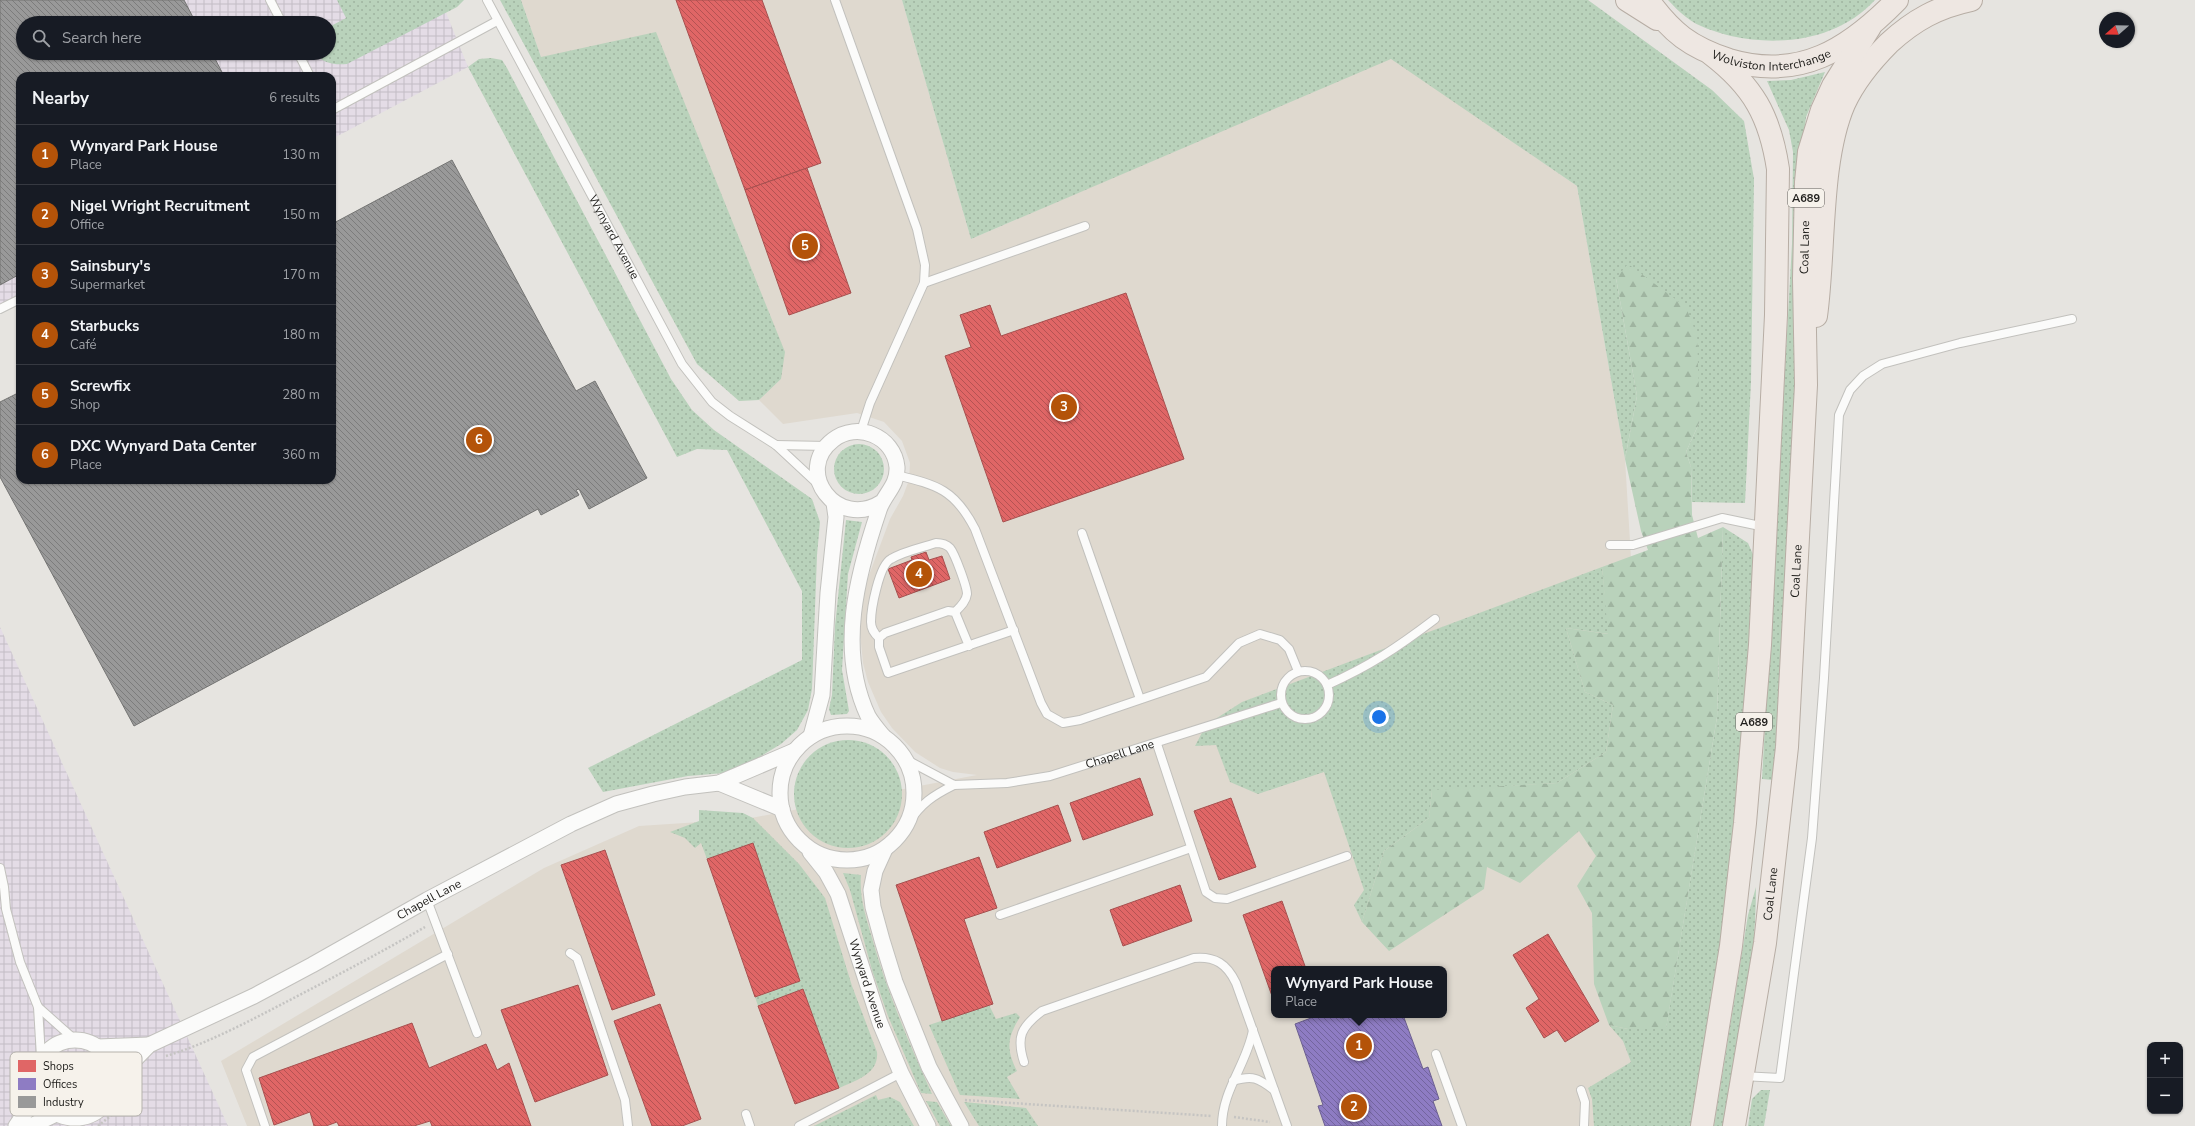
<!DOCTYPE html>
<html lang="en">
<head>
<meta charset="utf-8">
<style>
	body { margin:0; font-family:"Nunito Sans",sans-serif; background:#20242c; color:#f1f3f6 }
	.controls { position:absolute; right:12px; bottom:12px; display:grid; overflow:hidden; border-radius:8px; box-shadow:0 1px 3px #0004 }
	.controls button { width:36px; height:36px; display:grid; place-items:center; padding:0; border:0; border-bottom:1px solid #363941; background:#171b24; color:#f1f3f6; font:20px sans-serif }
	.compass { position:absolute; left:2099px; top:12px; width:36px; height:36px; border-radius:50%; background:#171b24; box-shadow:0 1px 3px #0004; rotate:250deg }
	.you { position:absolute; left:1379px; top:717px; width:14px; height:14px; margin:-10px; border:3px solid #fff; border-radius:50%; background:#1a73e8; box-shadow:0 0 0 6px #1a73e833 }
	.badge { display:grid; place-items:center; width:26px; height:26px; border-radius:50%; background:#b45309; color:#fff; font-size:13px; font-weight:700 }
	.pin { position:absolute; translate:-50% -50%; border:2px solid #fff; box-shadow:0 1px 4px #0006 }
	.popup { position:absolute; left:1271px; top:966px; width:176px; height:52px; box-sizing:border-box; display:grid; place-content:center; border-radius:8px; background:#171b24; filter:drop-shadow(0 1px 3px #0005); font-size:13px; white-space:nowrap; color:#9ea1a6 }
	.popup b { font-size:15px; color:#f1f3f6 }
	.popup::after { content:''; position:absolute; left:50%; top:100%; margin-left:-8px; border:8px solid transparent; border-top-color:#171b24 }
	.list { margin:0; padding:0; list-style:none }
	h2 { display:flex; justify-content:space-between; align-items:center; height:52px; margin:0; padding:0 16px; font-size:17px }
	h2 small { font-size:13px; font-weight:400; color:#9ea1a6 }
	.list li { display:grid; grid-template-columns:26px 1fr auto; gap:12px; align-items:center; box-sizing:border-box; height:60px; padding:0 16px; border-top:1px solid #363941 }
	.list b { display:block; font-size:15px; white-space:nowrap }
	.list p { margin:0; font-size:13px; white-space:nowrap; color:#9ea1a6 }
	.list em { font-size:13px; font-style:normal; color:#9ea1a6 }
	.icon { flex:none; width:22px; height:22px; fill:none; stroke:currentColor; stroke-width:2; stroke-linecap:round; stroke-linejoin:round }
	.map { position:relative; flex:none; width:2195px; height:1126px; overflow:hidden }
	.search { position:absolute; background:#171b24; box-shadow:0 1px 3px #0004; left:16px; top:16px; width:320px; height:44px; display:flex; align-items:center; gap:10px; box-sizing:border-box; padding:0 14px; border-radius:22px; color:#9ea1a6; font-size:15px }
	.panel { position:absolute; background:#171b24; box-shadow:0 1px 3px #0004; left:16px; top:72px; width:320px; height:412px; border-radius:12px }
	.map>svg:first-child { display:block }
	.built { fill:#dfd9cf; fill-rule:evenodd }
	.industrial { fill:url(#industrial-grid); fill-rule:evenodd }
	.grass { fill:url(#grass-dots) }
	.forest { fill:url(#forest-firs) }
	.shops { fill:url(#shops-back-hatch); stroke:#a6504f }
	.offices { fill:url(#offices-back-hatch); stroke:#6c6090 }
	.industry { fill:url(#industry-back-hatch); stroke:#747473 }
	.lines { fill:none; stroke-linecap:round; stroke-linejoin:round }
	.service-casing { stroke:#c2c1bd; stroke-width:10 }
	.minor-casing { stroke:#c2c1bd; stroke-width:17 }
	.trunk-casing { stroke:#b7ada4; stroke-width:24 }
	.path { stroke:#c5c4c2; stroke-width:2.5; stroke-dasharray:2 2; stroke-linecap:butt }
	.service { stroke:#fbfbfa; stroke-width:8 }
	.minor { stroke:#fbfbfa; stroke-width:15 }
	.trunk { stroke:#eee7e2; stroke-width:22 }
	.labels { text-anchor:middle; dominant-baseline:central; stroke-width:4; stroke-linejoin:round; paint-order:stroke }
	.shield { fill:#f6f2eb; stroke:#5f5d59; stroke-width:1 }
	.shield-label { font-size:11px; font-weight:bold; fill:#1e1d1a }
	.street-label { font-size:12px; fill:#1e1d1a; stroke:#f6f2eb }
	.key { fill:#f6f2eb; stroke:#b5b2ac; stroke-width:1 }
	.key-label { font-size:11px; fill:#1e1d1a }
</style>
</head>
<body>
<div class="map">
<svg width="2195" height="1126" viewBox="0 0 2195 1126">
	<defs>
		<pattern id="industrial-grid" width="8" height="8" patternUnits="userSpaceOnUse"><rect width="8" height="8" fill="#e4dce6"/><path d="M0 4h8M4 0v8" fill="none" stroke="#c3bcc5"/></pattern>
		<pattern id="grass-dots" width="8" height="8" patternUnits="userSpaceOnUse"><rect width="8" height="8" fill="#b9d2bb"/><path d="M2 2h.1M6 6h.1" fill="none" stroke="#9fb4a0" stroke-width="1.8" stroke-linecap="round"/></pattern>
		<pattern id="forest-firs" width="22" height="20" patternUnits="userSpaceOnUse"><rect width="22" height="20" fill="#b9d2bb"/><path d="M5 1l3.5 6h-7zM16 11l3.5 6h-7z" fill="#9fb4a0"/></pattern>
		<pattern id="shops-back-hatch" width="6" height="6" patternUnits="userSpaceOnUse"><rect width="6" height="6" fill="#e06666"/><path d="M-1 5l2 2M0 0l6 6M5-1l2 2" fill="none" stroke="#b55353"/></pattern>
		<pattern id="offices-back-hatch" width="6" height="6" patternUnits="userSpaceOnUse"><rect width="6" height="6" fill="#8e7cc3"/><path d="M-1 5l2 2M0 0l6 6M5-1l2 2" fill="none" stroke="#73659e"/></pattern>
		<pattern id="industry-back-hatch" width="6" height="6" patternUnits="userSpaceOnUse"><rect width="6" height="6" fill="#999"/><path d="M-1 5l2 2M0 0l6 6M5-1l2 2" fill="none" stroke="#7c7c7c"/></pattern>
	</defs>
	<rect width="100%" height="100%" fill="#e6e4e0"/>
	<path class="built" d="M521 0H902L971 239 1391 58 1577 186 1625 459 1651 889 1626 1126H247L221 1061 544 868 639 826 746 819 977 775 953 772 940 768 915 752 892 728 881 712 868 682 863 663 859 623 866 583 890 519 903 496 909 480 910 463 902 441 884 422 857 413 783 424 759 400 781 379 541 57ZM1274 969H1444V1015H1274Z"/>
	<g class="industrial">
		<path d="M0 0H441L468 67 332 139V76H20V304L0 314ZM23 23H329V53H23Z"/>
		<polygon points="0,627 228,1126 0,1126"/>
	</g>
	<g class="grass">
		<path d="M337 0H464L457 7 347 64C335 65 323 64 315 53H329V27L346 18Z"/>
		<polygon points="500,0 521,0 541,57 656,32 785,352 781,379 759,400 739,401 697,364"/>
		<polygon points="902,0 1588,0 1712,90 1744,121 1754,179 1751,382 1745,503 1692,502 1691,467 1686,452 1700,421 1616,278 1637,396 1625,459 1577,186 1391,59 971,239"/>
		<path d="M1668 0H1875C1838 40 1781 47 1731 36 1716 32 1698 27 1686 17 1679 12 1674 6 1668 0Z"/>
		<polygon points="491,58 502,60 507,68 671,379 692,410 714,430 812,499 820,522 817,555 812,689 808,710 797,730 781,744 746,765 724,773 688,776 603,792 588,768 802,660 802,591 727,450 697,449 677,457 468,67 479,59"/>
		<polygon points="1825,72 1806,117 1800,167 1799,325 1779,715 1773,780 1762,779 1792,244 1793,152 1789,130 1767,81 1791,80"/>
		<circle cx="859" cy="469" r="25"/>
		<polygon points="846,520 862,522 848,574 842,670 849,711 847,714 831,715 829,709 832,695 835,626"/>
		<polygon points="1723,527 1748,543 1755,559 1743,749 1727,912 1693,1126 1594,1126 1592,1099 1588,1088 1631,1062 1623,1041 1609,1025 1628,1029 1666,1028 1717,717"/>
		<polygon points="1602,567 1609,634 1566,628 1585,692 1613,705 1606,752 1557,783 1432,791 1429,818 1384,851 1362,922 1354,905 1364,890 1324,772 1258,794 1230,782 1216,745 1195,746 1206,725 1242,702"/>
		<circle cx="848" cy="794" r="54"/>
		<path d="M699 810 743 813 753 818 799 864 825 898 852 986 877 1052C879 1074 856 1080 839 1088L803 989 758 1006 755 997 800 981 753 844 707 859 701 843 695 848 685 838 670 832 699 821Z"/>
		<path d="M843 873 861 875C859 897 866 917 872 938 887 992 909 1043 932 1094L921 1093 888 1016 872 970 850 890Z"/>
		<path d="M1756 887C1756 967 1739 1047 1726 1126H1714L1748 915Z"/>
		<path d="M989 1005 996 1019 1016 1013 1020 1017C1007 1038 1006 1049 1017 1071L1007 1077 1020 1099 960 1095 929 1025Z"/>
		<polygon points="1761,1090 1770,1090 1764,1126 1748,1126 1752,1099"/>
		<polygon points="876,1095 878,1100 890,1097 900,1102 914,1126 814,1126"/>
		<polygon points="926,1101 937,1102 951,1126 940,1126"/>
		<polygon points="964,1102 1026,1108 1038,1126 979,1126"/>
	</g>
	<polygon class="forest" points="1628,264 1686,307 1697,336 1700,421 1686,452 1691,467 1692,515 1698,538 1723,527 1717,717 1666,1029 1628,1029 1609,1025 1594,984 1592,913 1577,886 1596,856 1579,831 1520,883 1487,867 1484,889 1389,951 1362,922 1384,851 1429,818 1432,790 1557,783 1606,752 1613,705 1585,692 1566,628 1608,634 1602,567 1648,550 1641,531 1625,459 1637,396 1616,278"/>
	<g class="shops">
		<polygon points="676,0 762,0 821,163 745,190"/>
		<polygon points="807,168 851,293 789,315 745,190"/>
		<polygon points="1126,293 1184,459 1003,522 945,356 971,347 960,315 990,305 1001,336"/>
		<polygon points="926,552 929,560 942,556 950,579 899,598 888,569 912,560 911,557"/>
		<polygon points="1140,778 1153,815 1083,840 1070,803"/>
		<polygon points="1231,798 1256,867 1219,880 1194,811"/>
		<polygon points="1058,805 1071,841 997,868 984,832"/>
		<polygon points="753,843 800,981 755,997 707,859"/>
		<polygon points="605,850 655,995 612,1010 561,865"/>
		<polygon points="979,857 997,908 964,919 993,1004 942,1021 896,885"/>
		<polygon points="1180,885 1192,921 1123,946 1110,910"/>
		<polygon points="1282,901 1306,969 1274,969 1274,995 1272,996 1243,915"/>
		<polygon points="1548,934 1599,1021 1565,1042 1557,1030 1544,1038 1526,1008 1539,999 1513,955"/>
		<polygon points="578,985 608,1075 535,1102 501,1010"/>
		<polygon points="803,989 839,1088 795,1104 758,1006"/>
		<polygon points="660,1004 701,1119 682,1126 652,1126 614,1021"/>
		<polygon points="412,1023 429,1068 486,1044 497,1070 509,1063 531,1126 432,1126 430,1121 414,1126 339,1126 337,1122 326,1126 314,1126 310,1112 274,1125 259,1078"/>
	</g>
	<polygon class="offices" points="1319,1015 1339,1015 1341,1019 1352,1015 1403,1015 1423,1069 1428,1067 1439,1099 1433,1101 1442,1126 1325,1126 1318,1106 1323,1105 1295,1024"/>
	<g class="industry">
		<polygon points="0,0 184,0 196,23 23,23 23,53 212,53 224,76 20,76 20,274 0,285"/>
		<polygon points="452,160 576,391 595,381 647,478 589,509 579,489 576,490 579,495 541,515 538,509 134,726 0,477 0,402 20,392 20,480 332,480 332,224"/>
	</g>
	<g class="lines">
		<g class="service-casing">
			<g id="service">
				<polyline points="270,0 282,23"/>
				<path id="s1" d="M487 0 682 364 712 402 730 416 776 445 819 485"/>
				<polyline points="835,0 917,229 925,265 924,283 870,403 861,431"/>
				<polyline points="298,53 310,76"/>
				<polyline points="332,110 497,21"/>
				<polyline points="924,283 1085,226"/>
				<polyline points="0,309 20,299"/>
				<polyline points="776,445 827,446"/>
				<path d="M896 475C938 485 955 490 975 529L1041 703 1047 714 1063 723 1080 720 1206 677 1239 643 1260 634 1280 640 1289 649 1298 671"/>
				<polyline points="1082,533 1140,699"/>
				<polyline points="1610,545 1633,545 1722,518 1765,527"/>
				<path d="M879 638C874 633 871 629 871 622 871 609 879 565 891 559 904 551 921 548 936 543 941 543 946 544 950 548 955 554 967 587 967 594 966 602 960 607 955 612"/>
				<polyline points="969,646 955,612 948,611 885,633 879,638 879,647 888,673 1014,630"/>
				<circle cx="1305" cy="695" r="24"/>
				<path d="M1327 685C1370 666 1398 647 1435 619"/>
				<polyline points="1157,744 1206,892 1215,898 1227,899 1347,856"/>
				<path id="s2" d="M901 752 907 760 954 785 1007 783 1050 776 1281 703"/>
				<path d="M908 823C922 803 932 796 954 785"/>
				<polyline points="0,868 4,887 6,909 20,962 38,1007 41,1057"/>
				<polyline points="427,900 477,1033"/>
				<polyline points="1000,915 1191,848"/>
				<polyline points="570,953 577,958 625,1100 628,1126"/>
				<polyline points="38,1007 74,1039"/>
				<polyline points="1436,1054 1462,1126"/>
				<path d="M1024 1062C1016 1037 1021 1027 1042 1011L1194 958C1215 956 1227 964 1236 983L1287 1126"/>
				<polyline points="1742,1076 1780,1078 1812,838 1824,678 1839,415 1850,390 1863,376 1882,364 1960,343 2072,319"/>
				<path d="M1233 1081C1253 1075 1258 1078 1274 1090"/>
				<polyline points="1581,1090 1585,1102 1584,1126"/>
				<polyline points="746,1114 750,1126"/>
				<polyline points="265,1126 246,1070 253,1057 448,954"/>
				<polyline points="799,1126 901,1073"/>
				<path d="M1222 1126C1222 1090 1247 1064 1253 1030"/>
			</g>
		</g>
		<g class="minor-casing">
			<g id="minor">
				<path d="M882 502C837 531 793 471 833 440 857 421 894 436 897 467 898 486 884 494 879 510 857 575 837 650 868 716 872 723 878 730 883 736"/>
				<circle cx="847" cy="793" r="67"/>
				<polyline points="811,736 822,695 828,593 836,517 834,503"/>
				<polyline points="719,783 782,809"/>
				<polyline points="885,849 875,871 871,890 873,907 882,940 895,982 929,1067 961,1126"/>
				<path id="s3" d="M810 852 826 872 838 894 880 1023 901 1073 928 1126"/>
				<circle cx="75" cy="1079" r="39"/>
				<polyline points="98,1047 149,1045"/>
				<path id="s4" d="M114 1081 149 1045 254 996 312 965 427 900 571 824 616 804 653 794 685 787 719 783 794 751"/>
				<polyline points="16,1126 38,1094"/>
				<polyline points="31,1126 56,1114"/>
			</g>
		</g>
		<g class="trunk-casing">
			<g id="trunk">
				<polyline points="1627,0 1657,19"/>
				<path id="s5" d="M1648 0C1672 33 1690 47 1729 60 1800 81 1849 49 1897 0"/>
				<path d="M1816 316C1825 252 1819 162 1844 104 1855 80 1871 61 1889 43 1914 20 1938 7 1971 0"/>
				<path d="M1702 1126 1731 946 1745 823 1760 645 1776 315 1778 169C1770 116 1753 86 1711 54"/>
				<path id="s6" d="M1734 1126 1765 943 1787 747 1806 385 1804 279 1806 182 1809 152 1822 110 1833 86 1870 27"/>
			</g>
		</g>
		<g class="path">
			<path d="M166 1056C209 1043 249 1021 288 1001 334 977 380 953 425 927"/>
			<polyline points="965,1100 1212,1116"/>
			<polyline points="1234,1117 1270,1122"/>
			<polyline points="98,1126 113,1114 126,1092"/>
		</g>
		<use href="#service" class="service"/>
		<use href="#minor" class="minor"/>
		<use href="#trunk" class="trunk"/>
	</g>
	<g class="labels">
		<g class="shield">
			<rect x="1788" y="189" width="36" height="18" rx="3"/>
			<rect x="1736" y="713" width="36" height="18" rx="3"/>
		</g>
		<g class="shield-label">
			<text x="1806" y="198">A689</text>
			<text x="1754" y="722">A689</text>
		</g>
		<g class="street-label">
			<text stroke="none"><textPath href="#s5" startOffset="146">Wolviston Interchange</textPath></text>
			<text stroke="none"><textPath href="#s1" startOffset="269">Wynyard Avenue</textPath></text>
			<text stroke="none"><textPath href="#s6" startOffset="883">Coal Lane</textPath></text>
			<text stroke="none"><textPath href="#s6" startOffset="559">Coal Lane</textPath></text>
			<text stroke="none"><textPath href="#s2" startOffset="233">Chapell Lane</textPath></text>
			<text stroke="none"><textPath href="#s6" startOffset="235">Coal Lane</textPath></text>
			<text stroke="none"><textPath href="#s4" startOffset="366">Chapell Lane</textPath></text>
			<text stroke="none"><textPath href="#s3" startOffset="145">Wynyard Avenue</textPath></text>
		</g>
	</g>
	<rect x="10" y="1052" width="132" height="64" rx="6" class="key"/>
	<rect x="18" y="1060" width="18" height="12" fill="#e06666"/>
	<rect x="18" y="1078" width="18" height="12" fill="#8e7cc3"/>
	<rect x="18" y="1096" width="18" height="12" fill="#999"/>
	<g class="key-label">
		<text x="43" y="1070">Shops</text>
		<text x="43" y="1088">Offices</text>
		<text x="43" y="1106">Industry</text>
	</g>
</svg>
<div class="controls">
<button>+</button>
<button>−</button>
</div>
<svg class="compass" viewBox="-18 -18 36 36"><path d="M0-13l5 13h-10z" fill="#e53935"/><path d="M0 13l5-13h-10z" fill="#9ea1a6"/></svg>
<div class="you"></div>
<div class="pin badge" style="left:1359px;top:1046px">1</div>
<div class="popup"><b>Wynyard Park House</b>Place</div>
<div class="pin badge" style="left:1354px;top:1107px">2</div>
<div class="pin badge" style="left:1064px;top:407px">3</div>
<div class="pin badge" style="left:919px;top:574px">4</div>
<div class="pin badge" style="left:805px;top:246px">5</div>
<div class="pin badge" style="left:479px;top:440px">6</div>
<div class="search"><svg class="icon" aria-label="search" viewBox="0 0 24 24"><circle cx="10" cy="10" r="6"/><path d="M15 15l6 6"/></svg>Search here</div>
<section class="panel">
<h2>Nearby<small>6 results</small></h2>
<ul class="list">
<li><span class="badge">1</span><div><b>Wynyard Park House</b><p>Place</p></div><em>130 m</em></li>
<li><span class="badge">2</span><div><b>Nigel Wright Recruitment</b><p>Office</p></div><em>150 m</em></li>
<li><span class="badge">3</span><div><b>Sainsbury's</b><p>Supermarket</p></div><em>170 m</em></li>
<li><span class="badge">4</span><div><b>Starbucks</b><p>Café</p></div><em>180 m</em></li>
<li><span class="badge">5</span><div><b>Screwfix</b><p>Shop</p></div><em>280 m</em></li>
<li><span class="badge">6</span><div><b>DXC Wynyard Data Center</b><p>Place</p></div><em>360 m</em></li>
</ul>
</section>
</div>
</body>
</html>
